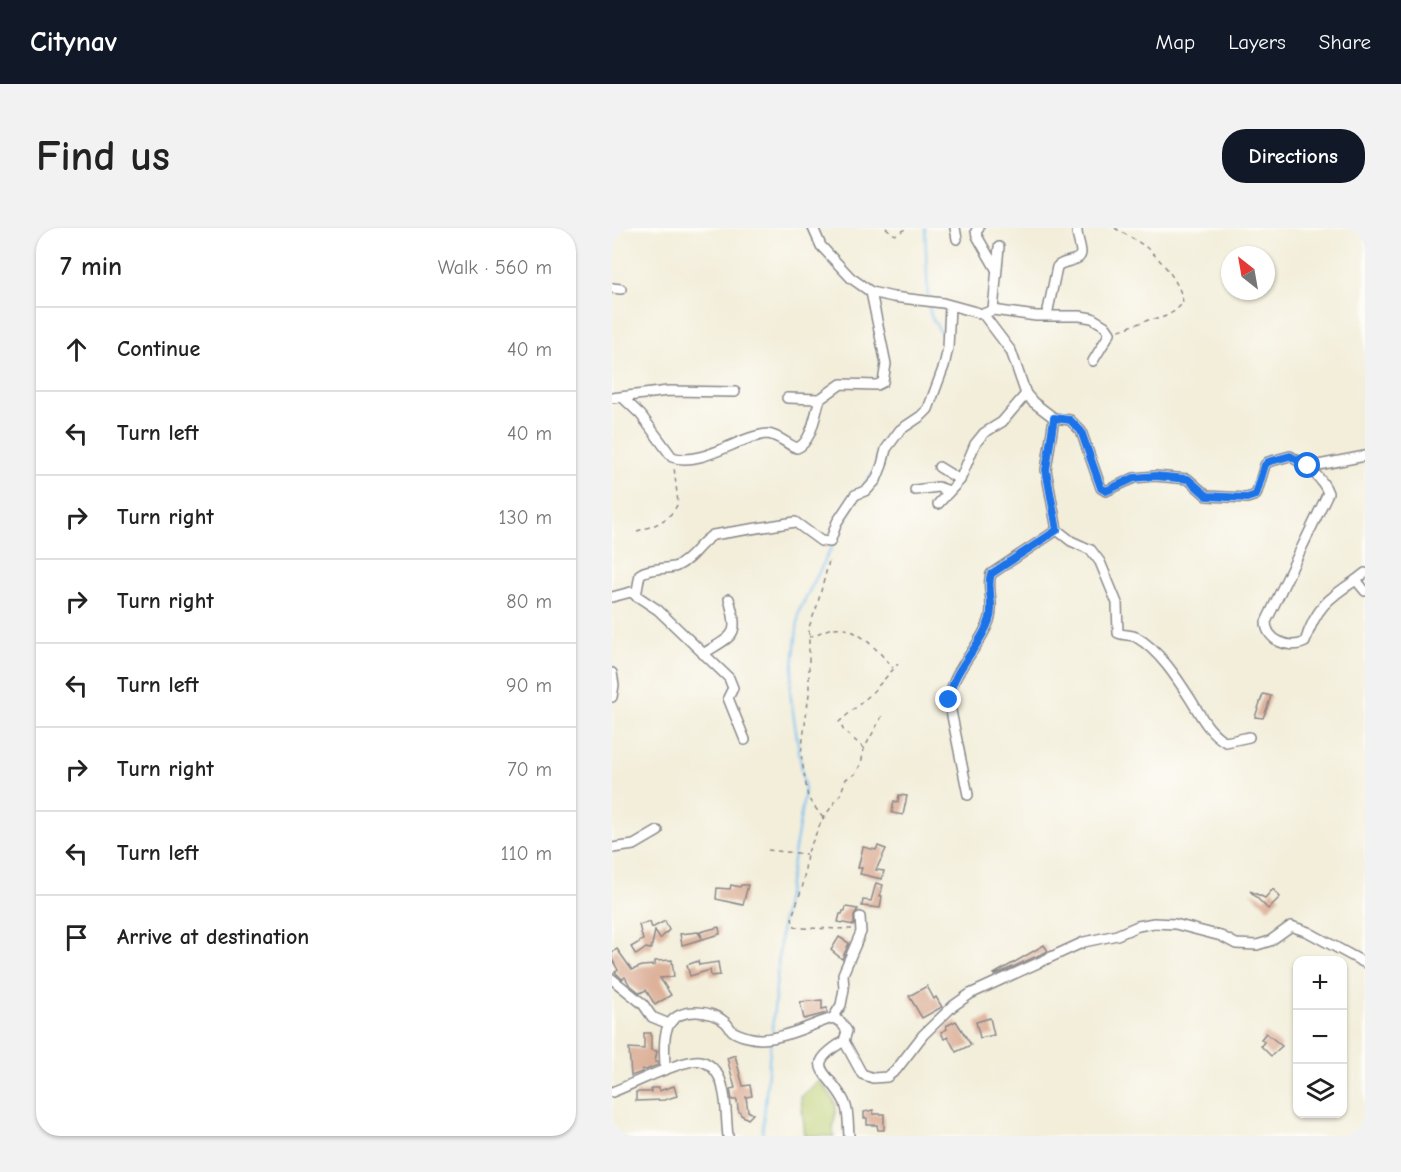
<!DOCTYPE html>
<html lang="en">
<head>
<meta charset="utf-8">
<style>
	body { margin:0; font-family:"Comic Neue",sans-serif; background:#f2f2f2; color:#222 }
	.controls { position:absolute; right:18px; bottom:18px; display:grid; overflow:hidden; border-radius:12px; box-shadow:0 2px 4px #0004 }
	.controls button { width:54px; height:54px; display:grid; place-items:center; padding:0; border:0; border-bottom:2px solid #e0e0e0; background:#fff; color:#222; font:30px sans-serif }
	.compass { position:absolute; left:609px; top:18px; width:54px; height:54px; border-radius:50%; background:#fff; box-shadow:0 2px 4px #0004; rotate:329deg }
	.stop { position:absolute; width:18px; height:18px; margin:-14px; border:4px solid #1a73e8; border-radius:50%; background:#fff }
	.stop.end { background:#1a73e8; border-color:#fff; box-shadow:0 2px 6px #0008 }
	.list { margin:0; padding:0; list-style:none }
	h2 { display:flex; justify-content:space-between; align-items:center; height:78px; margin:0; padding:0 24px; font-size:26px }
	h2 small { font-size:20px; font-weight:400; color:#767676 }
	.list li { display:grid; grid-template-columns:39px 1fr auto; gap:18px; align-items:center; box-sizing:border-box; height:84px; padding:0 24px; border-top:2px solid #e0e0e0 }
	.list b { display:block; font-size:22px; white-space:nowrap }
	.list em { font-size:20px; font-style:normal; color:#767676 }
	.icon { flex:none; width:33px; height:33px; fill:none; stroke:currentColor; stroke-width:2; stroke-linecap:round; stroke-linejoin:round }
	.map { position:relative; flex:none; width:753px; height:908px; overflow:hidden; border-radius:24px }
	header { display:flex; align-items:center; gap:36px; box-sizing:border-box; height:84px; padding:0 30px; background:#111827; color:#fff }
	header strong { font-size:28px }
	nav { display:flex; gap:33px; margin-inline-start:auto; font-size:21px }
	.intro { display:flex; align-items:center; justify-content:space-between; box-sizing:border-box; height:144px; padding:0 36px }
	h1 { margin:0; font-size:42px }
	.button { padding:15px 27px; border-radius:24px; background:#111827; color:#fff; font-size:21px; font-weight:700 }
	main { display:flex; gap:36px; padding:0 36px }
	aside { flex:1; background:#fff; border-radius:24px; box-shadow:0 2px 4px #0004 }
	.map>svg:first-child { display:block }
	.green { fill:#bccf73; stroke:#6f7857; stroke-width:1.5 }
	.lines { fill:none; stroke-linecap:round; stroke-linejoin:round }
	.stream { stroke:#79bef0; stroke-width:2 }
	.building { fill:#ddb19a }
	.minor-casing { stroke:#8a888a; stroke-width:12 }
	.path { stroke:#8a888a; stroke-width:1.5; stroke-dasharray:4.5 4.5; stroke-linecap:butt }
	.minor { stroke:#fff; stroke-width:9 }
	.route { stroke:#1a73e8; stroke-width:8 }
</style>
</head>
<body>
<header>
<strong>Citynav</strong>
<nav><a>Map</a><a>Layers</a><a>Share</a></nav>
</header>
<div class="intro"><h1>Find us</h1><a class="button">Directions</a></div>
<main>
<aside>
<h2>7 min<small>Walk · 560 m</small></h2>
<ul class="list">
<li><svg class="icon" aria-label="ahead" viewBox="0 0 24 24"><path d="M12 20V5M6 11l6-6 6 6"/></svg><div><b>Continue</b></div><em>40 m</em></li>
<li><svg class="icon" aria-label="left" viewBox="0 0 24 24"><path d="M17 20v-9H6M10 6l-5 5 5 5"/></svg><div><b>Turn left</b></div><em>40 m</em></li>
<li><svg class="icon" aria-label="right" viewBox="0 0 24 24"><path d="M7 20v-9h11M14 6l5 5-5 5"/></svg><div><b>Turn right</b></div><em>130 m</em></li>
<li><svg class="icon" aria-label="right" viewBox="0 0 24 24"><path d="M7 20v-9h11M14 6l5 5-5 5"/></svg><div><b>Turn right</b></div><em>80 m</em></li>
<li><svg class="icon" aria-label="left" viewBox="0 0 24 24"><path d="M17 20v-9H6M10 6l-5 5 5 5"/></svg><div><b>Turn left</b></div><em>90 m</em></li>
<li><svg class="icon" aria-label="right" viewBox="0 0 24 24"><path d="M7 20v-9h11M14 6l5 5-5 5"/></svg><div><b>Turn right</b></div><em>70 m</em></li>
<li><svg class="icon" aria-label="left" viewBox="0 0 24 24"><path d="M17 20v-9H6M10 6l-5 5 5 5"/></svg><div><b>Turn left</b></div><em>110 m</em></li>
<li><svg class="icon" aria-label="arrive" viewBox="0 0 24 24"><path d="M6 21V4h12l-3 4 3 4H6"/></svg><div><b>Arrive at destination</b></div></li>
</ul>
</aside>
<div class="map">
<svg width="753" height="908" viewBox="0 0 753 908">
	<rect width="100%" height="100%" fill="#fdfcf7"/>
	<filter id="ink" filterUnits="userSpaceOnUse"><feTurbulence type="fractalNoise" baseFrequency=".0167" numOctaves="2"/><feDisplacementMap in="SourceGraphic" scale="12" xChannelSelector="R" yChannelSelector="G"/><feConvolveMatrix kernelMatrix="1 2 1 2 8 2 1 2 1" color-interpolation-filters="sRGB"/></filter>
	<filter id="wash" filterUnits="userSpaceOnUse"><feTurbulence type="fractalNoise" baseFrequency=".008" numOctaves="4" result="noise"/><feDisplacementMap in="SourceGraphic" scale="24" xChannelSelector="R" yChannelSelector="G"/><feGaussianBlur stdDeviation="1.35" result="paint"/><feColorMatrix in="noise" values="0 0 0 0 0 0 0 0 0 0 0 0 0 0 0 0 0 1.4 0 .05"/><feComposite in="paint" operator="in"/></filter>
	<g filter="url(#wash)">
		<rect width="100%" height="100%" fill="#f3eeda"/>
		<path class="green" d="M207 853C215 861 225 872 224 883 223 893 219 899 222 908H193L189 869Z"/>
		<g class="lines">
			<g class="stream">
				<polyline points="313,0 316,69"/>
				<polyline points="317,78 319,88 332,110"/>
				<polyline points="297,192 320,157"/>
				<polyline points="251,259 265,239"/>
				<polyline points="223,312 241,277"/>
				<polyline points="160,803 170,695 193,563 178,464 187,383 221,317"/>
				<polyline points="150,908 159,812"/>
			</g>
		</g>
		<g id="blocks">
			<g class="building">
				<polygon points="651,466 659,468 655,480 651,490 643,489"/>
				<polygon points="287,567 295,568 291,587 280,585 282,573 286,574"/>
				<polygon points="266,618 274,621 264,642 272,643 270,651 248,646 250,640 246,640 251,619 264,622"/>
				<polygon points="264,655 271,657 268,668 270,668 268,680 250,678 251,672 259,673"/>
				<polygon points="119,657 128,659 129,657 136,657 131,677 104,671 105,660 118,661"/>
				<polygon points="661,661 668,669 656,681 638,663 653,670"/>
				<polygon points="234,679 246,681 242,687 242,697 226,694 228,686 230,686 231,683 233,683"/>
				<polygon points="53,693 57,702 48,711 43,703 39,721 34,720 24,727 19,719 31,712 27,697 38,694 40,700"/>
				<polygon points="107,699 108,706 70,717 68,706 86,704 90,710 88,704"/>
				<polygon points="227,709 237,715 230,731 219,722"/>
				<polygon points="432,717 436,723 383,747 382,746"/>
				<polygon points="5,721 20,742 30,738 43,737 43,733 60,732 62,749 48,750 59,767 43,777 34,762 28,765 17,756 13,749 10,751 3,744 6,742 0,731 0,724"/>
				<polygon points="86,733 87,737 106,734 108,747 99,748 98,742 78,748 75,737"/>
				<polygon points="315,758 322,771 324,769 330,779 310,790 297,768"/>
				<polygon points="210,772 210,781 215,780 215,785 192,791 188,774"/>
				<polygon points="378,790 382,807 368,810 364,794"/>
				<polygon points="344,793 359,817 344,824 336,809 332,811 329,804 335,801 334,798"/>
				<polygon points="32,805 39,805 39,822 45,823 43,834 46,834 46,837 34,842 30,841 30,844 19,848 17,820 32,821"/>
				<polygon points="654,805 670,818 659,828 649,818 652,814 649,811"/>
				<polygon points="123,827 131,858 138,857 140,868 134,869 136,883 141,886 136,891 129,887 126,881 125,872 120,872 118,861 123,860 115,830"/>
				<polygon points="62,858 65,868 52,872 24,873 24,864 39,864 39,860 47,860 47,863"/>
				<polygon points="261,882 261,886 272,886 272,902 266,902 265,897 255,897 255,890 252,890 252,884"/>
			</g>
		</g>
	</g>
	<g filter="url(#ink)">
		<use href="#blocks" fill-opacity="0" stroke="#8a888a" stroke-width="1.5"/>
		<g class="lines">
			<g class="minor-casing">
				<g id="minor">
					<path d="M201 0 209 18 239 50 259 64 281 69 331 75 371 86 399 123 414 166 421 174 442 190 434 242 445 302 459 313 479 322 488 334 505 375 506 405C512 408 518 406 524 409 547 422 565 450 579 472 589 488 597 505 614 514L637 509"/>
					<polyline points="343,0 345,11"/>
					<polyline points="367,0 364,3 365,8 384,41"/>
					<polyline points="0,60 9,61"/>
					<polyline points="381,82 387,19"/>
					<polyline points="371,86 381,82 424,88 468,88 480,90 493,98 498,105 481,133"/>
					<path d="M435 87 445 39C451 31 468 35 469 25 469 17 464 8 465 0"/>
					<path d="M10 169 29 187 60 229C84 238 117 216 141 209 146 208 151 206 155 206 167 207 174 216 185 220 200 214 203 186 208 171"/>
					<polyline points="0,170 56,163 123,164"/>
					<polyline points="175,170 208,171 229,156 265,157 271,154 274,136 259,64"/>
					<path d="M442 190 458 192 469 203 489 260 494 263 522 250 543 248 576 251 595 268 635 270 644 267 653 237 656 234 678 228C693 237 710 248 716 265L654 394C654 412 677 422 693 414 703 381 716 370 744 352"/>
					<polyline points="327,239 348,252"/>
					<polyline points="696,239 753,228"/>
					<polyline points="303,262 326,259 337,263"/>
					<polyline points="326,276 348,252 363,216 372,205 390,194 414,166"/>
					<polyline points="753,345 744,352 753,363"/>
					<path d="M24 368 28 346C39 339 54 342 65 338 81 331 87 315 101 307L183 294 209 313 218 314 225 294 243 267 255 262 264 252 270 237 274 221 288 202 309 188 316 181 332 138 336 120 338 78"/>
					<polyline points="0,369 19,364 46,382 117,450 121,460 116,470 133,512"/>
					<path d="M91 426C122 406 128 409 117 371"/>
					<polyline points="0,445 2,457 0,469"/>
					<path d="M356 567 337 473C340 442 367 421 377 393 383 376 374 359 379 346L445 302"/>
					<polyline points="0,620 22,617 46,603"/>
					<polyline points="0,751 31,776 40,789 57,796"/>
					<polyline points="221,790 229,777 232,761 231,746 249,704 248,689"/>
					<polyline points="232,813 250,846 261,850 275,849 284,842 311,807 341,778 358,766 472,714 505,707 526,698 542,695 563,696 609,708 624,716 645,717 658,713 679,698 696,704 753,735"/>
					<path d="M53 841C53 828 50 806 58 795 70 779 99 782 113 794 117 797 118 802 122 804 129 808 142 811 149 811 175 810 197 797 221 790L229 794 235 803 232 813C190 839 214 841 231 871 237 881 236 896 237 908"/>
					<path d="M0 864C17 858 74 829 89 833 101 836 109 849 111 861 115 876 114 893 116 908"/>
				</g>
			</g>
			<g class="path">
				<polyline points="274,0 283,7 295,0"/>
				<path d="M503 0C514 7 526 13 535 20 550 33 569 55 571 75L563 83 554 88 546 91H539L505 103"/>
				<path d="M25 303C42 298 58 293 66 275L62 239"/>
				<path d="M197 409C207 406 218 398 229 400 250 403 268 425 281 440"/>
				<polyline points="252,520 232,503 227,494 258,467 286,436"/>
				<polyline points="211,590 196,570 189,526 197,466 197,399 205,378 217,333"/>
				<polyline points="156,622 194,626"/>
				<polyline points="240,701 187,700 181,697 180,689 191,657 195,626 210,592 228,567 234,551 243,546 249,536 252,521 270,488"/>
			</g>
			<use href="#minor" class="minor"/>
		</g>
	</g>
	<g class="lines" filter="url(#ink)">
		<path class="route" d="M337 472C340 442 367 421 377 393 383 377 374 359 379 346L445 302 434 242 442 190 458 192 469 203 489 260 494 263 522 250 543 248 576 251 595 268 635 270 644 267 653 237 656 234 678 228 696 238"/>
	</g>
</svg>
<div class="controls">
<button>+</button>
<button>−</button>
<button><svg class="icon" aria-label="layers" viewBox="0 0 24 24"><path d="M12 4l9 5-9 5-9-5zM3 14l9 5 9-5"/></svg></button>
</div>
<svg class="compass" viewBox="-18 -18 36 36"><path d="M0-13l5 13h-10z" fill="#e53935"/><path d="M0 13l5-13h-10z" fill="#767676"/></svg>
<div class="stop" style="left:696px;top:238px"></div>
<div class="stop end" style="left:337px;top:472px"></div>
</div>
</main>
</body>
</html>
